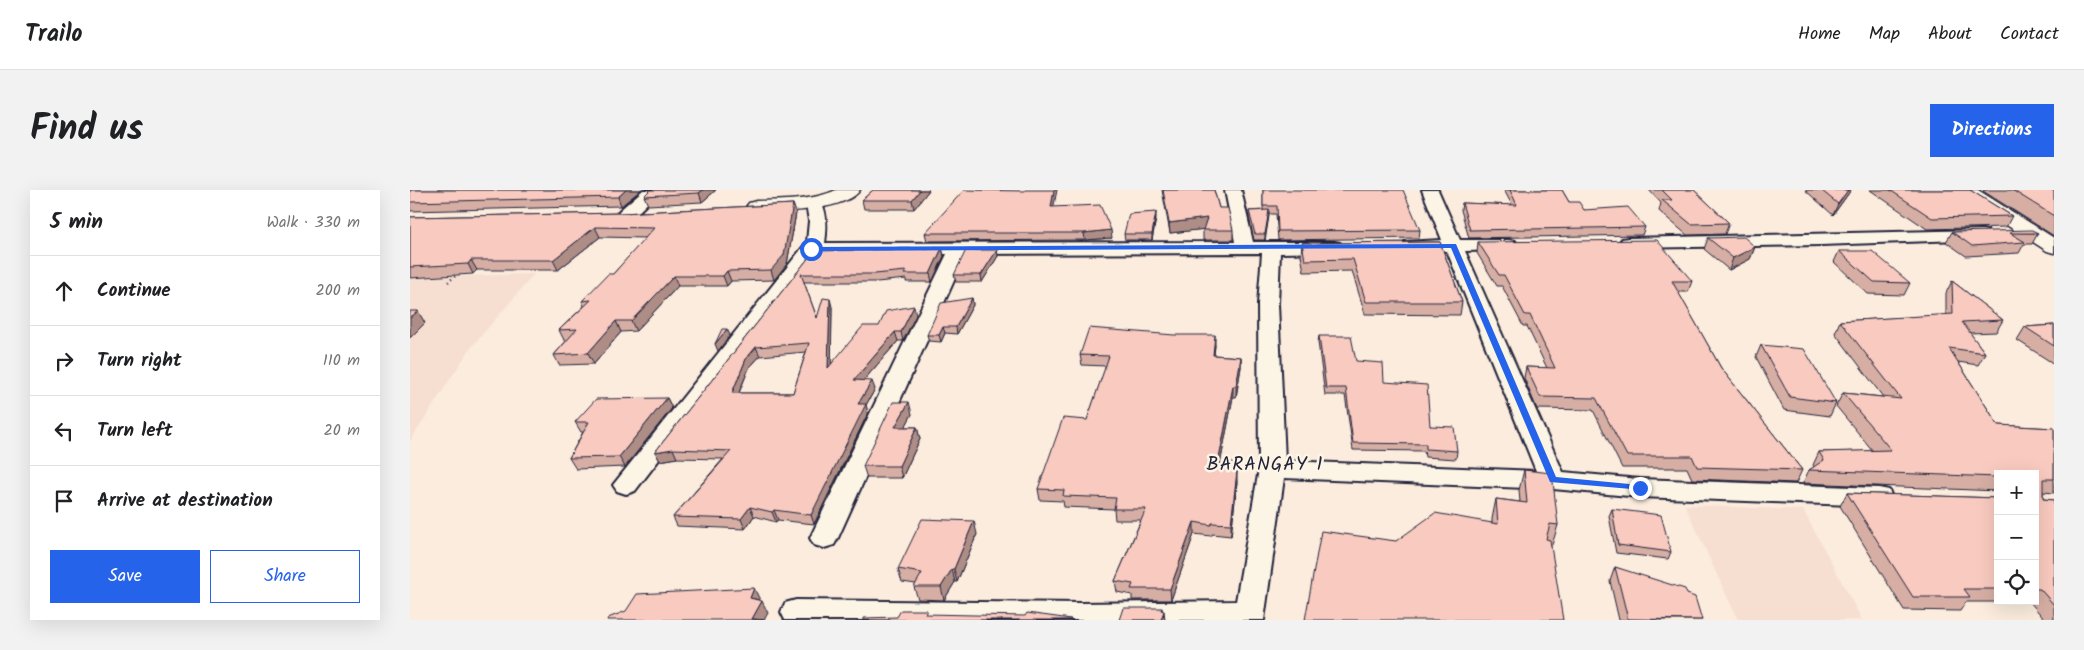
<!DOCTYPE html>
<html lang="en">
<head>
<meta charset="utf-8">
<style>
	body { margin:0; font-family:Kalam,sans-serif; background:#f2f2f2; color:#202124 }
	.controls { position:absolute; right:15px; bottom:15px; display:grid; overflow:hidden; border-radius:0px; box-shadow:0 5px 20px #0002 }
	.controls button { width:45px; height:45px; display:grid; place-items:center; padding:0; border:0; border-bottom:1px solid #e0e0e0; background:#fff; color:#202124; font:25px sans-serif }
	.stop { position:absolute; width:15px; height:15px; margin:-11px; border:4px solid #2563eb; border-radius:50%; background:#fff }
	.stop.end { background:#2563eb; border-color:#fff; box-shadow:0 1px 5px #0008 }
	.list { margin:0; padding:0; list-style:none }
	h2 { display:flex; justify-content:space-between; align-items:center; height:65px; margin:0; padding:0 20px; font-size:21px }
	h2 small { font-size:16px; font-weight:400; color:#757577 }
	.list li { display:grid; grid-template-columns:32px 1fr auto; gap:15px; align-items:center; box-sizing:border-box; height:70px; padding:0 20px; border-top:1px solid #e0e0e0 }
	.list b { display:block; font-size:19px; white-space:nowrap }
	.list em { font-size:16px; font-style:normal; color:#757577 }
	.actions { display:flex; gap:10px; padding:15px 20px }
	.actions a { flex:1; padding:11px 0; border:1px solid #2563eb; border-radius:0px; text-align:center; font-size:18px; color:#2563eb }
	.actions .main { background:#2563eb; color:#fff }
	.icon { flex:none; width:28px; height:28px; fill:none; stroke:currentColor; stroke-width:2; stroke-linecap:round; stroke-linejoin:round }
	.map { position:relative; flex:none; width:1644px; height:430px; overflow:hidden; border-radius:0px }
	header { display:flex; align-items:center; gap:30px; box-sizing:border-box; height:70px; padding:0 25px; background:#fff; border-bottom:1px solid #e0e0e0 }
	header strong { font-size:24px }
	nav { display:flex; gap:28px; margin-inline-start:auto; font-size:18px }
	.intro { display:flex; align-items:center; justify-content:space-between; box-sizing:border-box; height:120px; padding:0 30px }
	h1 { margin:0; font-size:35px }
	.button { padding:12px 22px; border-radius:0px; background:#2563eb; color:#fff; font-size:18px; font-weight:700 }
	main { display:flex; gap:30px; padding:0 30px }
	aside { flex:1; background:#fff; border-radius:0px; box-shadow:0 5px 20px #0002 }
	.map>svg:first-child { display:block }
	.built { fill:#f6ded1 }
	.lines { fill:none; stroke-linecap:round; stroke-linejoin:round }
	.street-casing { stroke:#22223b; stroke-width:4 }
	.secondary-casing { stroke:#22223b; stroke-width:3 }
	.path { stroke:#22223b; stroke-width:2.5; stroke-dasharray:1 3; stroke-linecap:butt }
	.street { fill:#fcf5e5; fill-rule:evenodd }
	.secondary { fill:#fcf5e5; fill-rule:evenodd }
	.wall { fill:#d6aea4; stroke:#22223b; fill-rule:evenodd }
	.shaded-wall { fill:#ae8d86; stroke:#22223b }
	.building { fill:#f9cabf; stroke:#22223b; fill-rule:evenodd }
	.route { fill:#2563eb }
	.labels { text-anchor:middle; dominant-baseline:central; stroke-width:5; stroke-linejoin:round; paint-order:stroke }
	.neighbourhood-label { font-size:19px; letter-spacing:1px; fill:#22223b; stroke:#fcf5e5 }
</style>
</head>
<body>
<header>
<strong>Trailo</strong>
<nav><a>Home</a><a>Map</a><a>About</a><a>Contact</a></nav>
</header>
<div class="intro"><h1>Find us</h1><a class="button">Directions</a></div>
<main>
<aside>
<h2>5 min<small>Walk · 330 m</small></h2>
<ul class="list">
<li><svg class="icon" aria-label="ahead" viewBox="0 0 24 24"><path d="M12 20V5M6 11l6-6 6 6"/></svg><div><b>Continue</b></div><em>200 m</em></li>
<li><svg class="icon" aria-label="right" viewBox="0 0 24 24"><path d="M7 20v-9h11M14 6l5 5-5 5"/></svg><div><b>Turn right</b></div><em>110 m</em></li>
<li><svg class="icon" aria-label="left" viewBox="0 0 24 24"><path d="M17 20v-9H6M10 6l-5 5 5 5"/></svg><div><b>Turn left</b></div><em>20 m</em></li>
<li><svg class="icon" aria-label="arrive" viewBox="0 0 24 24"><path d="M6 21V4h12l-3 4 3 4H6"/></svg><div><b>Arrive at destination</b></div></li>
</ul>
<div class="actions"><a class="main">Save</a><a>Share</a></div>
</aside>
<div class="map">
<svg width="1644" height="430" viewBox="0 0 1644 430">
	<rect width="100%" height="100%" fill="#fbecdd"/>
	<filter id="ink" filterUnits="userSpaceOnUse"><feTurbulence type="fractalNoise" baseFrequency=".02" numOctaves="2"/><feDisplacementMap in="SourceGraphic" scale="10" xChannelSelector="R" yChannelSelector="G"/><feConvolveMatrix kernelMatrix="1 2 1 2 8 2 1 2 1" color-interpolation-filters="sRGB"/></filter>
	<g filter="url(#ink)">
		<g class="built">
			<polygon points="124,84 59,160 0,251 0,88"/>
			<polygon points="1275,315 1393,320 1452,430 1328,430"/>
		</g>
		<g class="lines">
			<g class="street-casing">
				<g id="street">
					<polygon points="233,0 251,0 222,28 216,29 210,28 207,24 210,20"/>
					<path d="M815 0H831L843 52H924L930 53 933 57 930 61 924 62 870 63 868 114 875 271 1126 281 1037 61 994 60 991 56 994 52 1032 50 1012 0H1028L1050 50H1099L1105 51 1108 55 1105 59 1099 60 1055 61 1153 282 1230 289 1469 298 1479 300 1482 307 1479 314 1469 316 1230 307 1143 299 874 288 854 430H375L371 422 375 413 386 410 671 413 826 411 849 279 848 114 852 63 556 64 428 348 424 355 414 358 404 355 400 348 537 64H407L225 301 216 304 207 301 203 295 397 52 399 31 396 14 398 10H410C418 23 417 39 415 53L825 52Z"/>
					<polygon points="1572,40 1578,41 1581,45 1578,49 1411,55 1218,58 1212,57 1209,53 1212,49 1218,48"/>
				</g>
			</g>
			<g class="secondary-casing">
				<g id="secondary">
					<path d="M426 0H450C436 21 370 22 346 23L339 21 336 17 339 13 346 11C373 10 402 11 426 0Z"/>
					<polygon points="1546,0 1568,0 1644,48 1644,63 1637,61 1548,4"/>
				</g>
			</g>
			<polyline class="path" points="38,92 49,83"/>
			<use href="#street" class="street"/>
			<use href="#secondary" class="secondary"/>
		</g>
		<g class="wall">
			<polygon points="0,0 231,0 211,16 0,21"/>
			<polygon points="306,0 292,12 238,15 234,6"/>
			<polygon points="463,0 519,0 504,19 454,19 452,10"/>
			<polygon points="752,0 804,0 809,18 823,40 823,50 793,50 793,39 760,43"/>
			<polygon points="853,0 1010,40 1009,48 868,50 866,24 859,24 855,50 844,50 839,27 839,21 853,20"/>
			<polygon points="1094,0 1152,0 1159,12 1174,20 1235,37 1232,45 1059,48 1051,20 1052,13 1102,15"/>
			<polygon points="1239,0 1284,0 1319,33 1315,44 1277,45 1249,21 1251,13"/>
			<polygon points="1395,0 1441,0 1423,25"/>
			<polygon points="1460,0 1560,0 1602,26 1596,37 1517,39"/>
			<polygon points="1574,0 1644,0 1644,46 1573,1"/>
			<polygon points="383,14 386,23 377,74 364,90 321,91 317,96 268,96 226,141 211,142 184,174 149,175 144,165 157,150 154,150 149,140 174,116 172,111 203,84 236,48 190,47 148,80 67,80 63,84 0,88 0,27 212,23"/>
			<polygon points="643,17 702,48 675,50 517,51 515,43"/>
			<polygon points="746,28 742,50 715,50 714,44"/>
			<polygon points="1542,42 1628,43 1622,54 1614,54 1609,63 1556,66 1536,52"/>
			<polygon points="1298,48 1345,57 1340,69 1319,80 1294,59"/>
			<polygon points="1030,52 1052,112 1050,125 955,124 942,81 894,82 891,65 892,53"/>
			<polygon points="1068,52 1282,91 1278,102 1268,102 1311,178 1392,280 1386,293 1282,289 1277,278 1212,278 1183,220 1127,219 1114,188 1116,177 1137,178 1117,136 1113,136 1092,96 1087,96 1067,63"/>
			<path d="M532 58 534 66 522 92H496V89L467 92H394L407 128 422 117 421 174 469 136 506 125 493 151H488L454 190 465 199 456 215 458 223 404 334 368 330 366 332 344 326 335 339 267 336 263 327 313 269 267 268 250 271 245 262 404 61ZM396 162 383 203H329L339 178 350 166Z"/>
			<polygon points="1429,61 1500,93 1494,105 1458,104 1424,72"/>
			<polygon points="588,66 572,92 546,92 544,85"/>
			<polygon points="1542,91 1593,130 1586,142 1560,143 1575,163 1568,175 1548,172 1588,235 1644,238 1644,303 1633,302 1633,309 1644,310 1644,430 1635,430 1620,412 1556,412 1550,421 1494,420 1430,316 1437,303 1588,308 1588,411 1625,411 1625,284 1588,284 1588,301 1393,293 1399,280 1404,277 1403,275 1409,262 1463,261 1426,216 1433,203 1473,207 1425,143 1430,131 1536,125 1536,103"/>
			<polygon points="562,108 563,115 547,144 535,143 531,152 519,151 517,145"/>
			<polygon points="1644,135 1644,174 1607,150 1615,137"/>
			<polygon points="909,146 974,192 1047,261 1046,269 1015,267 1014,261 943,260 935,205 915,205 908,152"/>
			<polygon points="805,155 804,165 831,167 831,177 826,207 823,207 810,274 823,281 827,292 821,346 802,344 801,346 784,344 761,410 722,410 722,405 707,402 705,391 731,330 705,330 704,319 654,317 653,311 630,310 628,299 677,230 696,176 672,175 670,165"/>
			<polygon points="1351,155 1426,213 1420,226 1374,220 1346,167"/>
			<polygon points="257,208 262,218 215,277 166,279 159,268 173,242 171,242 165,232"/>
			<polygon points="502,224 495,237 507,237 510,249 492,288 457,288 453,276"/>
			<polygon points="1114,280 1148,335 1142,355 986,351 1082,333 1082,329 1086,309 1110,312 1109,300"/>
			<polygon points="1202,319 1261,362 1258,369 1206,363 1199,326"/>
			<polygon points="567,344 547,392 545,392 534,410 508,409 504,397 506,394 492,392 488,379"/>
			<polygon points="1205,377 1277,404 1292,430 1209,430 1200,391"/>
		</g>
		<g class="shaded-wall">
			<polygon points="216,0 231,0 211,16 208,7"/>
			<polygon points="293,0 306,0 292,12 289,3"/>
			<polygon points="510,0 519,0 504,19 502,10"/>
			<polygon points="644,0 647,0 642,25 641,17"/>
			<polygon points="1438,0 1441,0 1423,25 1428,14"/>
			<polygon points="383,14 386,23 377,74 364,90 361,80"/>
			<polygon points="859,20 859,26 855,50 855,44"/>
			<polygon points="746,22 746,28 742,50 742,44"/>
			<polygon points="797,28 797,39 760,43 759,33"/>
			<polygon points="185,37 190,47 148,80 143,70"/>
			<polygon points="701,40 702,48 675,50 674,43"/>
			<polygon points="1345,57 1340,69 1319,80 1323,68"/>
			<polygon points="532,58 534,66 522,92 520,84"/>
			<polygon points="587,60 588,66 572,92 571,85"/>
			<polygon points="61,70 67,80 63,84 58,74"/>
			<polygon points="317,81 321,91 317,96 313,86"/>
			<polygon points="264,86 268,96 226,141 221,131"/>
			<polygon points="562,108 563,115 547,144 546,137"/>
			<polygon points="420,109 422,117 421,187 418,178"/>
			<polygon points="504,116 506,125 493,151 491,142"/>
			<polygon points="8,121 15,133 0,148 0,128"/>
			<polygon points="206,131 211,142 184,174 178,163"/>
			<polygon points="533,137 535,143 531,152 529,145"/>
			<polygon points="317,139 320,145 308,161 305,154"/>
			<polygon points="485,142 488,151 446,199 444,190"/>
			<polygon points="805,145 805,155 803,175 803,165"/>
			<polygon points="346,157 350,166 339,178 325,212 322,203 336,169"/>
			<polygon points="831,167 831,177 826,207 826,196"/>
			<polygon points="462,191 465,199 456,215 458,223 404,334 401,325 448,214"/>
			<polygon points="823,196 823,207 808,285 808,274"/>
			<polygon points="257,208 262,218 215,277 209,267"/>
			<polygon points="499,212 502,224 489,249 485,237"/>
			<polygon points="507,237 510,249 492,288 489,276"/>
			<polygon points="263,259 267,268 250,271 245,262"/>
			<polygon points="827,281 827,292 821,346 821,334"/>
			<polygon points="340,317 344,326 335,339 331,329"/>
			<polygon points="364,320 368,330 366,332 362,322"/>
			<polygon points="564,331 567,344 547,392 544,379"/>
			<polygon points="784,332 784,344 761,410 760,399"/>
			<polygon points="542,379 545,392 534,410 531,397"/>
			<polygon points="344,398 350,410 340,408"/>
			<polygon points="352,411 358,423 354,430 342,429"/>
			<polygon points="752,418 753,426 754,421 755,430 751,430 751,420"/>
		</g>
		<g class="building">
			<polygon points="0,0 216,0 208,7 0,12"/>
			<polygon points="240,0 293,0 289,3 234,6"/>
			<polygon points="463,0 510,0 502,10 452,10"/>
			<polygon points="554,0 615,1 615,0 644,0 641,17 690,15 701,40 674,43 515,43"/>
			<polygon points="753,0 804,0 809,18 818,18 823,40 793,40 797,28 759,33"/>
			<polygon points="853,0 993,0 1010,40 868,41 867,16 853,16"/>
			<polygon points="1100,0 1152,0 1159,12 1169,12 1174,20 1218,17 1235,37 1060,40 1052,13 1107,15"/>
			<polygon points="1252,0 1284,0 1319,33 1281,34 1252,10 1262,10"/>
			<polygon points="1411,0 1438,0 1428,14"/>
			<polygon points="1480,0 1560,0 1602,26 1522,28"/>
			<polygon points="1602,0 1644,0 1644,26"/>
			<polygon points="383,14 374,65 361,80 317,81 313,86 264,86 221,131 206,131 178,163 144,165 167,139 149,140 181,110 172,111 198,84 203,84 244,38 185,37 143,70 61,70 58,74 0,77 0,27 212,23"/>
			<polygon points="859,20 855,44 845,44 839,21"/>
			<polygon points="746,22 742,44 714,44 719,24"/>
			<polygon points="1622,40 1628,43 1600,43 1615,52 1562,56 1542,42"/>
			<polygon points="1334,47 1345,57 1323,68 1298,48"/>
			<polygon points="1247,50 1282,91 1262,91 1311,178 1392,280 1287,277 1282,266 1217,266 1186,208 1130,207 1116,177 1145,178 1120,125 1115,125 1094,85 1089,85 1068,52"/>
			<polygon points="1030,52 1052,112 956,112 943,69 895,70 892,53"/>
			<path d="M532 58 520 84H494L496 81 465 84H391L407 128 413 108 420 109 418 178 453 136H469L476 121 504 116 491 142H485L444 190 462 191 448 214H456L401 325 364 320 362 322 340 317 331 329 263 327 321 261 263 259 245 262 404 61ZM399 153 383 203H322L336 169 346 157Z"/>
			<polygon points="556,60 587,60 571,85 544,85"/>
			<polygon points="1429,61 1462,61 1500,93 1464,92"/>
			<polygon points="1542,91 1593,130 1552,132 1575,163 1539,158 1588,235 1644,238 1644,289 1633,289 1633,309 1644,310 1644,415 1630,399 1625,399 1625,284 1588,284 1588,287 1399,280 1414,270 1409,262 1481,260 1433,203 1491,209 1430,131 1543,124"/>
			<polygon points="562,108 546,137 533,137 529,145 517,145 531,113"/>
			<polygon points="0,121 8,121 0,128"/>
			<polygon points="1644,135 1644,156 1615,137"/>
			<polygon points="679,138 764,145 805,145 803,165 831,167 826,196 823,196 808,274 823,273 823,281 827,281 821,334 802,333 801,335 784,332 760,399 721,399 723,394 705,391 736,319 704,319 706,308 653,306 654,300 628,299 653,228 677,230 699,166 670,165"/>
			<polygon points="312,139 317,139 305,154"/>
			<polygon points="909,146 941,146 946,171 973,173 974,192 1017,195 1020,236 1044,237 1047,261 1016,259 1016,254 943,253 936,198 916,198"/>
			<polygon points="1351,155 1394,159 1426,213 1380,207"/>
			<polygon points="257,208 209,267 159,268 179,232 165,232 186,209"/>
			<polygon points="483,212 499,212 485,237 507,237 489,276 453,276"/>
			<polygon points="1114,280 1142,283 1148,335 1140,334 1136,349 1140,350 1153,430 895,430 911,341 986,351 1025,323 1088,334 1086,309 1117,313"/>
			<polygon points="1437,303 1588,308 1588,399 1554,399 1560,407 1503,407"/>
			<polygon points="1202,319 1251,325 1261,362 1208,355"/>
			<polygon points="512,329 564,331 544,379 542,379 531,397 504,397 512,383 488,379"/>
			<polygon points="1205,377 1275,399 1277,404 1285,407 1292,430 1218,429"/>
			<polygon points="344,398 340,408 352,411 342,429 354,430 197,430 198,428 216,421 227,404"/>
			<polygon points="713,418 752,418 751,420 754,421 751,430 709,430"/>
			<polygon points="491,420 517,420 515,424 615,426 617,423 661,429 660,430 454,430 454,428 487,427"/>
		</g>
	</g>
	<polygon class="route" points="1046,54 1146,287 1230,295 1234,298 1233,300 1140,292 1041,58 401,61 398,59 401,57"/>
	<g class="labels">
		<g class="neighbourhood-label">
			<text x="855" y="275">BARANGAY 1</text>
		</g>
	</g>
</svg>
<div class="controls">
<button>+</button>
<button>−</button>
<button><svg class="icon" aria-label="locate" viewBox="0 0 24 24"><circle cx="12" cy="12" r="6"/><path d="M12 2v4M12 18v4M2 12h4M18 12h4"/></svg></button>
</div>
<div class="stop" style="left:401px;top:59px"></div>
<div class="stop end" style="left:1230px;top:298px"></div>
</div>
</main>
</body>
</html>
